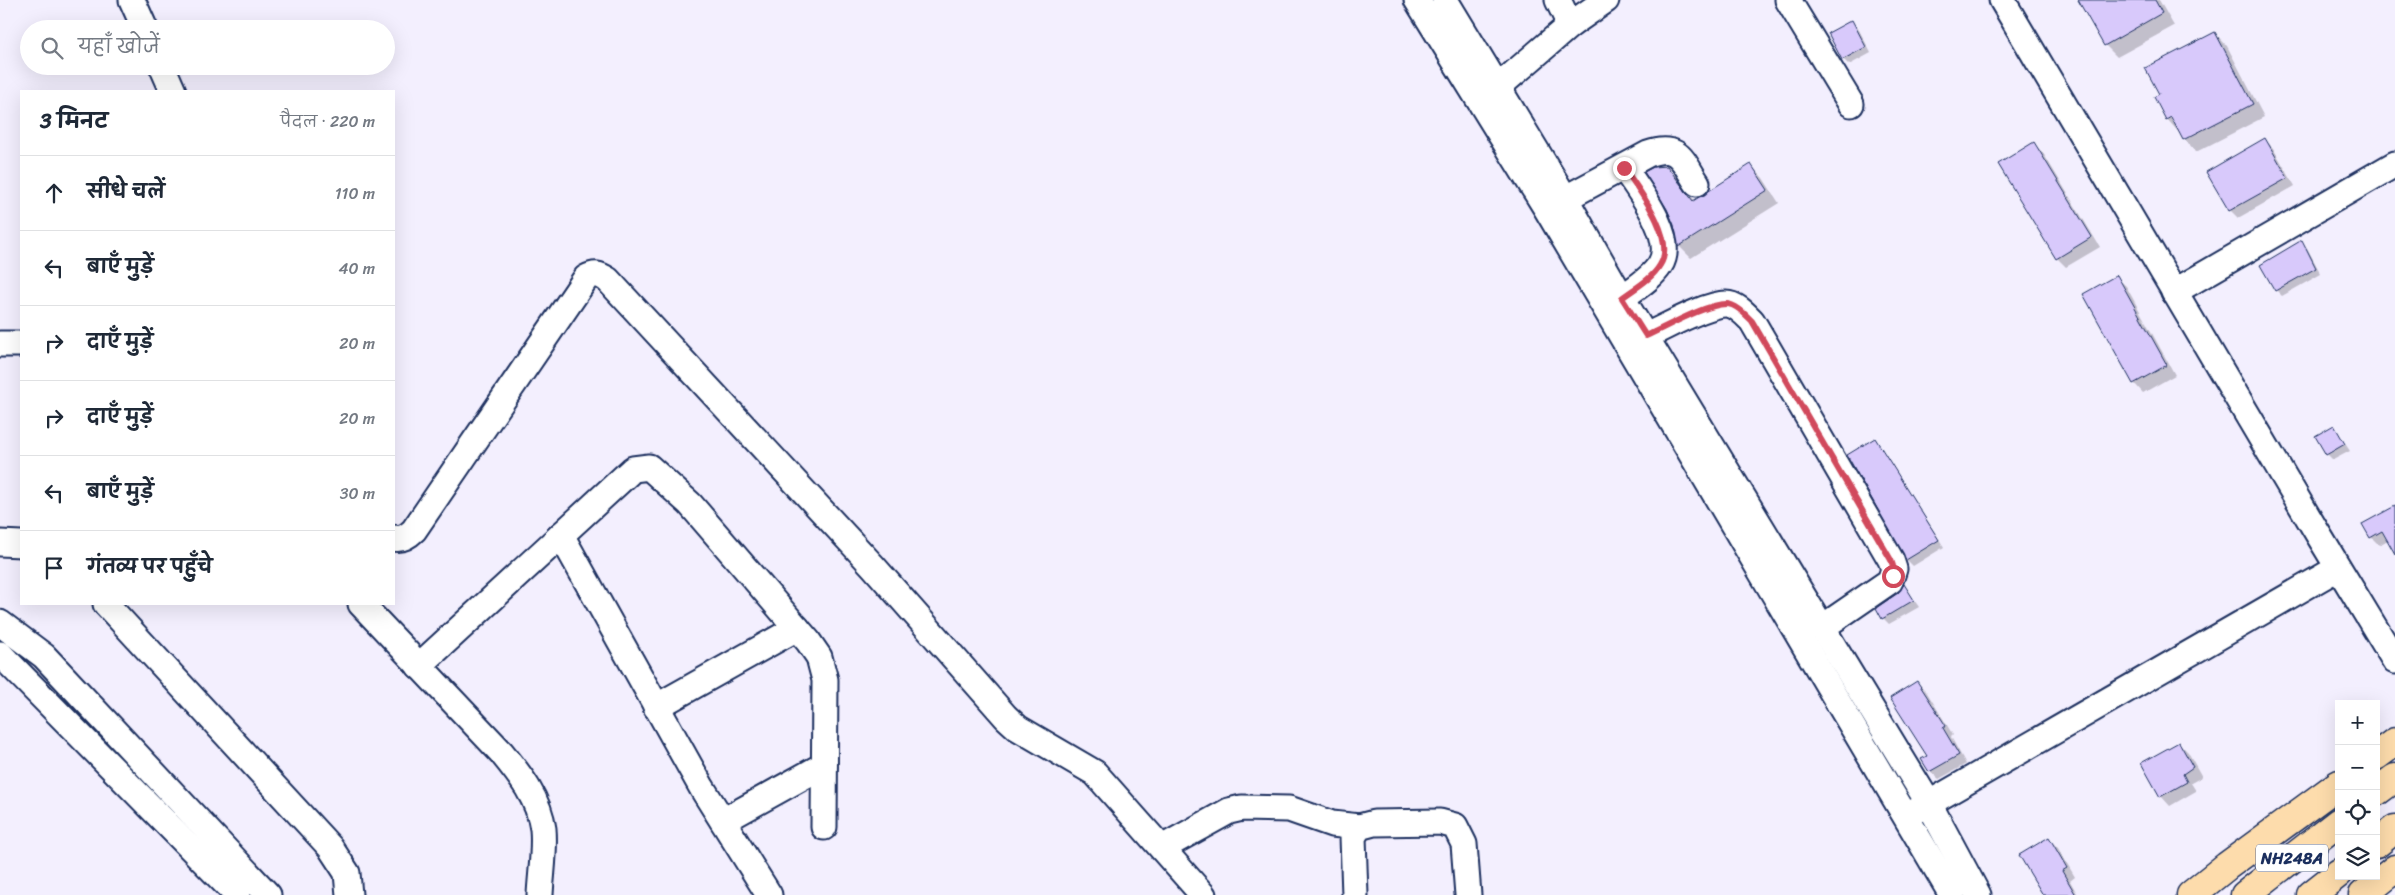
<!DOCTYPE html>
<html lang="hi">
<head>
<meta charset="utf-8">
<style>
	body { margin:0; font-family:Sriracha,"Playpen Sans Deva",sans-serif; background:#f6f6f7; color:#1f2937 }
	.controls { position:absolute; right:15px; bottom:15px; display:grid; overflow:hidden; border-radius:0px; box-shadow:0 5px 20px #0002 }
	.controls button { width:45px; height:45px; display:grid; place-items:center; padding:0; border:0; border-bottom:1px solid #e0e1e3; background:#fff; color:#1f2937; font:25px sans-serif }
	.stop { position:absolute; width:15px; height:15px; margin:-11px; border:4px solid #d1495b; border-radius:50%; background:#fff }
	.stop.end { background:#d1495b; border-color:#fff; box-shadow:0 1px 5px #0008 }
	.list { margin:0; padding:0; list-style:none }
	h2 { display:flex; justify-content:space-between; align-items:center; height:65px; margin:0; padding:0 20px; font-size:21px }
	h2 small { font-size:16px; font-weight:400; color:#747a83 }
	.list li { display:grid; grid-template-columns:32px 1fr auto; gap:15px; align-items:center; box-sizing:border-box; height:75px; padding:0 20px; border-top:1px solid #e0e1e3 }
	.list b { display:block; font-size:19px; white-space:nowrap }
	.list em { font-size:16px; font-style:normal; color:#747a83 }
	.icon { flex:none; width:28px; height:28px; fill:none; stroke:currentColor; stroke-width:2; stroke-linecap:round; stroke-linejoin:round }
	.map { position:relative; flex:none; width:2395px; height:895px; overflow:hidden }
	.search { position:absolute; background:#fff; box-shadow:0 5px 20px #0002; left:20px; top:20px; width:375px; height:55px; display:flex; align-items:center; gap:12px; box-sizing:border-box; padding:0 18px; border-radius:28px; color:#747a83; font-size:19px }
	.panel { position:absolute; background:#fff; box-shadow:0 5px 20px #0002; left:20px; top:90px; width:375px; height:515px; border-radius:0px }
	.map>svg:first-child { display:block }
	.shadow { fill:#0003 }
	.building { fill:#d8c9fb; stroke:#1b2f5e }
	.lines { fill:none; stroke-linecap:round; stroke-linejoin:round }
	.minor-casing { stroke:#1b2f5e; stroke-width:29 }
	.major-casing { stroke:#1b2f5e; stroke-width:31 }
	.highway-casing { stroke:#1b2f5e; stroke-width:31 }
	.minor { stroke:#fff; stroke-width:25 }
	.major { stroke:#fddcac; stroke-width:28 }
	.highway { stroke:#fddcac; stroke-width:28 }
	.route { stroke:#d1495b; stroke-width:6 }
	.labels { text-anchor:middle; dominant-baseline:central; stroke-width:5; stroke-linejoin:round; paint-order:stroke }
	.shield { fill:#fff; stroke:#5f6d8e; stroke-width:1 }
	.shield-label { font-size:16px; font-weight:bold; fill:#1b2f5e }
</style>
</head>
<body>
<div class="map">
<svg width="2395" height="895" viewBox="0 0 2395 895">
	<rect width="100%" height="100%" fill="#f3effe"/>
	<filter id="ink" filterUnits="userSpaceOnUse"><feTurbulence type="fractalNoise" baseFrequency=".02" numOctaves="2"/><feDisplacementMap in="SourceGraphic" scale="10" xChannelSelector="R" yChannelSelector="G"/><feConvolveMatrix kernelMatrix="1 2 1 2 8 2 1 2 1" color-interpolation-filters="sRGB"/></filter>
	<g filter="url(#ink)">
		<g class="shadow">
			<polygon points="2080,0 2159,0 2174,26 2117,57 2105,45"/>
			<polygon points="1852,22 1858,28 1871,53 1849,65 1843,59"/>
			<polygon points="2215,33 2227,46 2264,117 2196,152 2167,119 2160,94"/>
			<polygon points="2265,140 2273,148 2295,186 2238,218 2230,210"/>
			<polygon points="2034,144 2043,153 2100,247 2066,267 2057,258"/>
			<polygon points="1751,165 1763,178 1779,203 1691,258 1679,246 1667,167 1679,179 1695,201"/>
			<polygon points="2301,242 2307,248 2321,274 2282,296 2276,290"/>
			<polygon points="2116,277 2126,286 2175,375 2143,393 2134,383"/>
			<polygon points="2334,427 2350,451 2333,460 2327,454"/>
			<polygon points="1874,440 1880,446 1944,547 1913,566 1907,560 1848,455"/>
			<polygon points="2395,507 2395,552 2388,540 2379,545 2371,537"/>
			<polygon points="1904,586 1919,607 1889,624 1883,618"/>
			<polygon points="1917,682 1926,691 1953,735 1951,737 1966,764 1939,779 1930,771"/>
			<polygon points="2179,743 2188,752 2202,777 2191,783 2196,791 2170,806 2161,796"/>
			<polygon points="2049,839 2058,848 2075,877 2070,881 2078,895 2044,895"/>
		</g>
		<g class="building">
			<polygon points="2078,0 2155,0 2162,13 2104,46"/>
			<polygon points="1852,20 1866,47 1842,60 1828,33"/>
			<polygon points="2215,32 2253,104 2183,140 2171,117 2166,120 2154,97 2159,94 2145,68"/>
			<polygon points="2265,138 2288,178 2229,211 2206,172"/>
			<polygon points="2034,142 2092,237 2056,259 1998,164"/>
			<polygon points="1751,164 1768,190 1678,247 1674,225 1667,209 1644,172 1653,167 1667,166 1693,201"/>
			<polygon points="2302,240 2316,268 2275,291 2260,265"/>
			<polygon points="2117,275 2167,365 2133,384 2083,294"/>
			<polygon points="2334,425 2345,444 2326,455 2315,436"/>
			<polygon points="1875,438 1939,540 1906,560 1847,455"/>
			<polygon points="2395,506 2395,554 2382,531 2370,538 2362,524"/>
			<polygon points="1904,584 1914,600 1882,619 1876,608 1898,593"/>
			<polygon points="1917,681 1946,726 1943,728 1959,755 1929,772 1921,759 1927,756 1890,698"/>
			<polygon points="2179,742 2193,767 2183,774 2187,782 2160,797 2141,763"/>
			<polygon points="2049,837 2067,868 2062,871 2076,895 2043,895 2019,855"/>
		</g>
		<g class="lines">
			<g class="minor-casing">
				<g id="minor">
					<polyline points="132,0 145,29"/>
					<polyline points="1417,0 1546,208 1952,895"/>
					<polyline points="1445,0 1565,198 1622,298 1928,802 1978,895"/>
					<polyline points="1558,0 1570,25"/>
					<polyline points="1788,0 1851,104"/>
					<polyline points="2002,0 2318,534 2395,661"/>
					<polyline points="162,66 173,91"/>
					<polyline points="1497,88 1570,25 1606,0"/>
					<path d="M1551 206 1648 154C1679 143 1682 160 1697 183"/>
					<polyline points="2174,292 2395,164"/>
					<path d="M1622 298C1635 288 1651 279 1660 265 1677 239 1639 190 1624 168"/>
					<path d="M1646 336C1666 327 1706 304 1726 304 1736 304 1745 314 1752 321L1891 560 1894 569 1890 581 1823 627"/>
					<polyline points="0,344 21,344"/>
					<polyline points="561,535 702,788 769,895"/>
					<path d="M394 538C402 540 408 536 414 530L586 278C595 273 599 274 608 280L873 566 1006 717 1018 728 1095 773 1203 895"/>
					<polyline points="0,543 21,544"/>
					<polyline points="106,604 330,847 347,873 349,895"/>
					<path d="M361 604 501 752C520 775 539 799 543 829 545 850 541 874 540 895"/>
					<polyline points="0,623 44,656 268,895"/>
					<polyline points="0,654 237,895"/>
					<polyline points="419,666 633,469 649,467 690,504 808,641 819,657 825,680 824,827"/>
					<polyline points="656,707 797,628"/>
					<polyline points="1914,812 2338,568"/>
					<polyline points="723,821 824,765"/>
					<polyline points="1162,848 1229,811 1242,808 1289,809 1332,824 1359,827"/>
					<polyline points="1355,895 1353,837 1359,827 1374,823 1440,822 1455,826 1464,844 1468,895"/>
				</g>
			</g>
			<g class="major-casing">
				<g id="major">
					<polyline points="2376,756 2395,742"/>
					<polyline points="2191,895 2227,866 2339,784"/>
					<polyline points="2363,895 2395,869"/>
				</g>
			</g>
			<g class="highway-casing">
				<g id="highway">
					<polyline points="2376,792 2395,778"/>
					<polyline points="2376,844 2395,829"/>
					<polyline points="2245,895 2339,822"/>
					<polyline points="2311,895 2339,873"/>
				</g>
			</g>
			<use href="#minor" class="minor"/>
			<use href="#major" class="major"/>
			<use href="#highway" class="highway"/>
		</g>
	</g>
	<g class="lines" filter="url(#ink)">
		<path class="route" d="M1624 168C1639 190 1677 239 1660 265 1652 279 1635 288 1622 298L1646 336C1666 327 1706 304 1726 304 1736 304 1745 314 1752 321L1891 560 1894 569 1893 576"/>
	</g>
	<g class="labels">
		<rect class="shield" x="2256" y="844.5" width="72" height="27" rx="4"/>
		<g class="shield-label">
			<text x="2292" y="858">NH248A</text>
		</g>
	</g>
</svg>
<div class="controls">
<button>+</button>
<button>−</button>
<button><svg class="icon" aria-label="locate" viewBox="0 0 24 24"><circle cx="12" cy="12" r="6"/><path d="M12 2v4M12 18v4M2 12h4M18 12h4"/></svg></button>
<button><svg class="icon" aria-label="layers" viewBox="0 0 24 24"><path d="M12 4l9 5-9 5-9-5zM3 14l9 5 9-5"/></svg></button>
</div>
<div class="stop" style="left:1893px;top:576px"></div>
<div class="stop end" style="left:1624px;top:168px"></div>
<div class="search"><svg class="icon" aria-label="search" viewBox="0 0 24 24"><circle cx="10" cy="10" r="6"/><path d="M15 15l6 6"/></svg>यहाँ खोजें</div>
<section class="panel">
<h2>3 मिनट<small>पैदल · 220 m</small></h2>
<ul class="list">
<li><svg class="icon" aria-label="ahead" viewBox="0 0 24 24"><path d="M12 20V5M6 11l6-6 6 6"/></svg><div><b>सीधे चलें</b></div><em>110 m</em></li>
<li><svg class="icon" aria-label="left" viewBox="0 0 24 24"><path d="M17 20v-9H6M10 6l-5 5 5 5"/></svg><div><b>बाएँ मुड़ें</b></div><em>40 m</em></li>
<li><svg class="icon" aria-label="right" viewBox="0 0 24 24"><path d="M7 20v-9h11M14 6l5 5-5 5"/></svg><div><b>दाएँ मुड़ें</b></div><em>20 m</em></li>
<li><svg class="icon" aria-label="right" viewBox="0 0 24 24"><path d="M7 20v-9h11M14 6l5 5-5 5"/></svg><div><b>दाएँ मुड़ें</b></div><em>20 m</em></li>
<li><svg class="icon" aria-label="left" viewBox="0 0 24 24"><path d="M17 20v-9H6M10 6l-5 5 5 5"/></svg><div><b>बाएँ मुड़ें</b></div><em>30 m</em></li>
<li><svg class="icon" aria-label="arrive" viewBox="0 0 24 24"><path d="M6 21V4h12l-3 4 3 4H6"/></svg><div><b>गंतव्य पर पहुँचे</b></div></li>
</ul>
</section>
</div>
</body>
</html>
